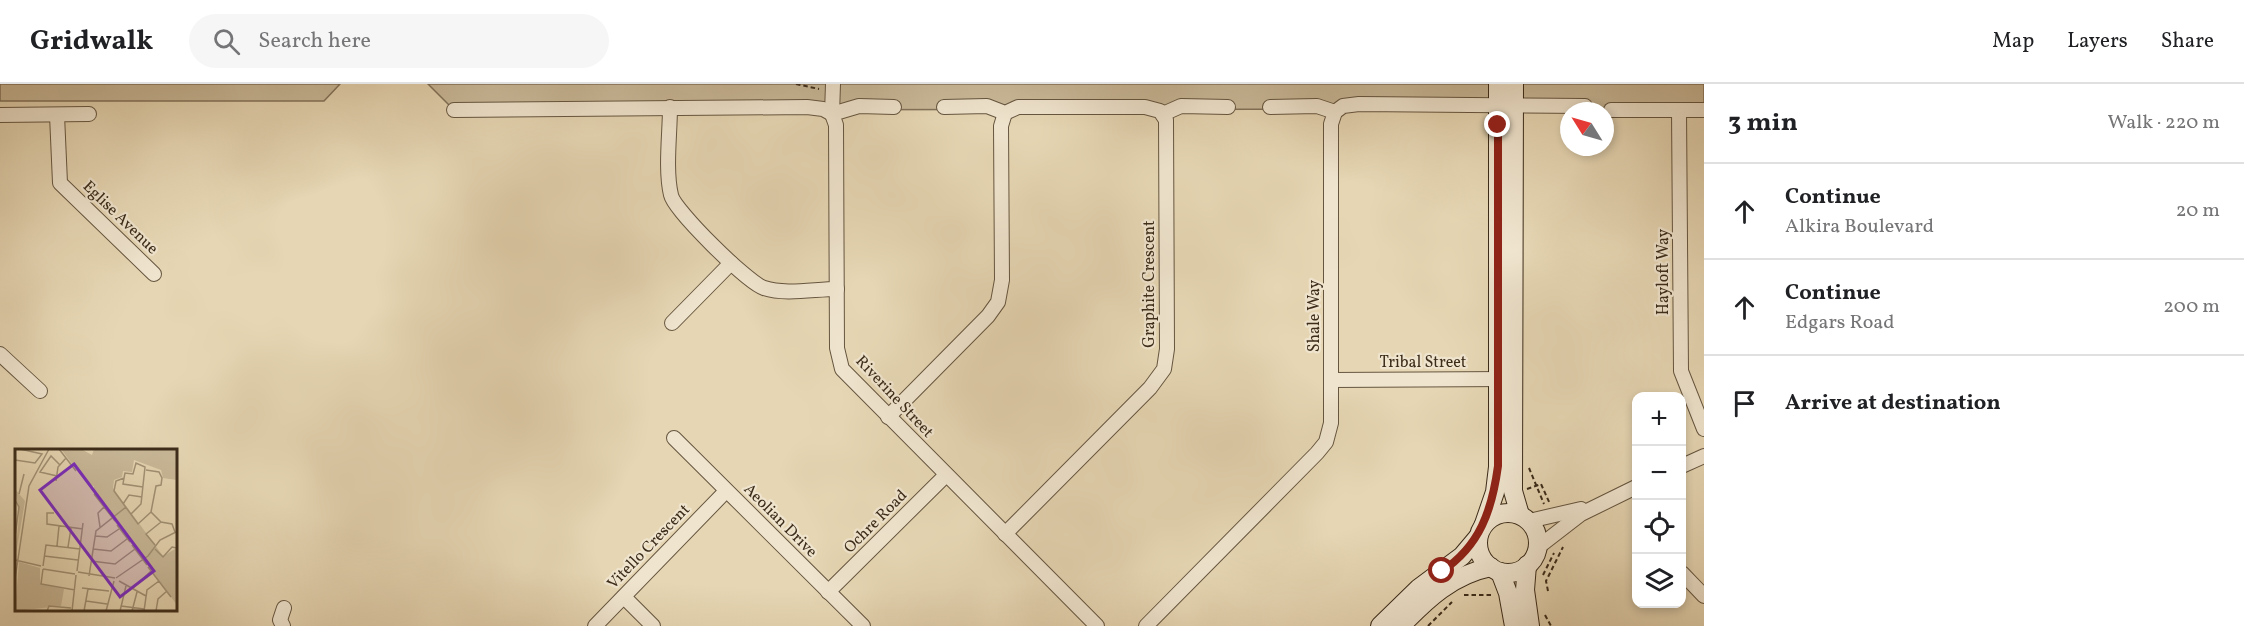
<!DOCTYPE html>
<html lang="en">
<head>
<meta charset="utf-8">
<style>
	body { margin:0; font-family:Vollkorn,serif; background:#f6f6f6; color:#202124 }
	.controls { position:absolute; right:18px; bottom:18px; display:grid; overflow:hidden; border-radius:12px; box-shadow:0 3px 9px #0003 }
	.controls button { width:54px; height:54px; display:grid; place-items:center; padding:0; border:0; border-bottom:2px solid #e0e0e0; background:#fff; color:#202124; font:30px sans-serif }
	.compass { position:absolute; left:1560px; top:18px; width:54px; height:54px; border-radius:50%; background:#fff; box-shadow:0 3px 9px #0003; rotate:307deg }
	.stop { position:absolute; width:18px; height:18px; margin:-14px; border:4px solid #8f2418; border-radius:50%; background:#fff }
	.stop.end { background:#8f2418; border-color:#fff; box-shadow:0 2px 6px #0008 }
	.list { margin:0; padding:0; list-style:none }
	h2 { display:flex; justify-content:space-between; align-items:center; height:78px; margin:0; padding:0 24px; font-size:26px }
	h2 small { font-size:20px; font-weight:400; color:#757577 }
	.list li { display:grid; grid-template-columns:39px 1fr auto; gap:18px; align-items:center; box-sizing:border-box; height:96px; padding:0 24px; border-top:2px solid #e0e0e0 }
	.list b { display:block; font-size:22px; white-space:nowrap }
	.list p { margin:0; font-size:20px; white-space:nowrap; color:#757577 }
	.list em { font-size:20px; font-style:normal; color:#757577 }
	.icon { flex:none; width:33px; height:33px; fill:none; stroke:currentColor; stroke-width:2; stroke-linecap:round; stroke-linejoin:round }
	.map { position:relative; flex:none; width:1704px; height:542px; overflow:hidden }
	header { display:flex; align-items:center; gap:36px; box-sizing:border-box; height:84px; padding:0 30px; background:#fff; border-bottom:2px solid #e0e0e0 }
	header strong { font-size:28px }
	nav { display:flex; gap:33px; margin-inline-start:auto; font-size:21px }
	.search { width:420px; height:54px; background:#f6f6f6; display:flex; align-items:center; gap:15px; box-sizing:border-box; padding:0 21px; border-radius:33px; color:#757577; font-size:22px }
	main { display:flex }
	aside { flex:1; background:#fff }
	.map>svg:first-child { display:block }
	.green { fill:#c9b999; stroke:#82725a; stroke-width:1.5 }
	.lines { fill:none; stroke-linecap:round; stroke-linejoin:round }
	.street-casing { stroke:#665640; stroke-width:16 }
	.secondary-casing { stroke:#3c2c1a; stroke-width:20 }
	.path { stroke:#3c2c1a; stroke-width:2; stroke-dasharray:4.5 3; stroke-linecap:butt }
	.street { stroke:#efe4ce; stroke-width:14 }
	.secondary { stroke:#efe4ce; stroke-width:18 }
	.route { stroke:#8f2418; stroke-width:8 }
	.labels { text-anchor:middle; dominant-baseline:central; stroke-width:4.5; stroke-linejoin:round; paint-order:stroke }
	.street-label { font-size:16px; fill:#3c2c1a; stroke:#efe4ce }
	.inset-road { fill:none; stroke:#a29276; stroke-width:1.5 }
	.view { fill:#7b2cbf; fill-opacity:0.15; stroke:#7b2cbf; stroke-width:3 }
	.inset-edge { fill:none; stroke:#3c2c1a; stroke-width:3 }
</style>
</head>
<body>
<header>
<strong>Gridwalk</strong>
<div class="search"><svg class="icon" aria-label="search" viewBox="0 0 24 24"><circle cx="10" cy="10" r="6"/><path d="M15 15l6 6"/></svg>Search here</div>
<nav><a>Map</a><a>Layers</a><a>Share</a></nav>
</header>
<main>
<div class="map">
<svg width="1704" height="542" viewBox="0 0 1704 542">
	<rect width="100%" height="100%" fill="#e6d6b3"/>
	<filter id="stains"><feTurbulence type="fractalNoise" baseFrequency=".00333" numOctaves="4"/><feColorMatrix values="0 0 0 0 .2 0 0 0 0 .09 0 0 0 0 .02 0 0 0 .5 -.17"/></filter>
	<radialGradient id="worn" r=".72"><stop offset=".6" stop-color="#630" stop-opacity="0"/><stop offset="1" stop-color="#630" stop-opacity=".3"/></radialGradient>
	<g class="green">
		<polygon points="0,0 340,0 324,17 0,17"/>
		<polygon points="428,0 1704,0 1704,25 454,26"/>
	</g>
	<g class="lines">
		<g class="street-casing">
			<g id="street">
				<polyline points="833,0 832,30 836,41 837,264 842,285 1097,542"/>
				<path d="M670 23C670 49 665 86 671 111 674 126 748 199 764 204 785 211 815 205 837 205"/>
				<polyline points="944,23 987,22 1005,29 1018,23 1145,23 1160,27 1166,36 1167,265 1164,285 1150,304 1005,450"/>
				<polyline points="1270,23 1317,22 1335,28"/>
				<polyline points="454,26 807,23 823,25 832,30 859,22 894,23"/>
				<polyline points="1611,26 1704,26"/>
				<polyline points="1679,26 1681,287 1704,345"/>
				<polyline points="1163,30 1181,22 1228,23"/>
				<polyline points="0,31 89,30"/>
				<polyline points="57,31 60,99 154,190"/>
				<polyline points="672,239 731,179"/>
				<polyline points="0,270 40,307"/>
				<polyline points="1332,296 1507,295"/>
				<polyline points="888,333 988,232 998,218 1002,196 1001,42 1005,29"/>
				<polyline points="674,354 863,542"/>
				<polyline points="1682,382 1704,372"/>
				<polyline points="1529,437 1581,425"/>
				<polyline points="1537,464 1581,430 1636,403"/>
				<polyline points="1682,489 1704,512"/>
				<polyline points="828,508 946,391"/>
				<polyline points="624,513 653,542"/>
				<polyline points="283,542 280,536 284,524"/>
				<polyline points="595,542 726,407"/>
				<polyline points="1146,542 1317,369 1326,358 1331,339 1331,40 1335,28 1343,22 1359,20 1585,22"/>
			</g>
		</g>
		<g class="secondary-casing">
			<g id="secondary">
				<polyline points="1514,0 1513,407 1520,431"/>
				<circle cx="1508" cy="459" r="30"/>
				<polyline points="1484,440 1495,408 1498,383 1498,0"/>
				<polyline points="1527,481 1525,506 1530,542"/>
				<polyline points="1500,488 1508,509 1514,542"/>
				<polyline points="1380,542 1419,504 1462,472 1478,453"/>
				<path d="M1401 542C1427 515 1452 491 1491 483"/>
			</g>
		</g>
		<g class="path">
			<polyline points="796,0 819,5"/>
			<polyline points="1529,384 1544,420"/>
			<polyline points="1527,405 1541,400 1550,420"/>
			<polyline points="1543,491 1554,469"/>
			<polyline points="1548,507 1546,497 1563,463"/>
			<polyline points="1464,511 1491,511"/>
			<polyline points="1545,531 1551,542"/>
			<polyline points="1428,542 1452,518"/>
		</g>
		<use href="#street" class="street"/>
		<use href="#secondary" class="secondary"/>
	</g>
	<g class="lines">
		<path class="route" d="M1442 487C1480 462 1492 426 1498 382V41"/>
	</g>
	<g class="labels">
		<g class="street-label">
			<text transform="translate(120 134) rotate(44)">Eglise Avenue</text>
			<text transform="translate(1664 188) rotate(-90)">Hayloft Way</text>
			<text transform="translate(1150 200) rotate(-90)">Graphite Crescent</text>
			<text transform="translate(1315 232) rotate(-90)">Shale Way</text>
			<text x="1423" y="279">Tribal Street</text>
			<text transform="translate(894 313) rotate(47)">Riverine Street</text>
			<text transform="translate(780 437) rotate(45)">Aeolian Drive</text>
			<text transform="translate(876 438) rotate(-45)">Ochre Road</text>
			<text transform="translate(649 463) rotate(-46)">Vitello Crescent</text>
		</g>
	</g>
	<g transform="translate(15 365)">
		<rect width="162" height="162" fill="#e6d6b3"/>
		<path d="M46 0H66L77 6 79 0H162V31L148 29 146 21 119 11 117 23 108 22 107 28 99 31 98 39 148 107 162 99V156L79 45V37L73 36ZM0 40 10 52 0 110 4 67ZM4 113 25 119V134L49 140 46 157 0 162Z" fill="#c9b999"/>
		<path class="inset-road" d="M44 0 61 22M0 11 20 14 27 5 5 0M131 21 144 23 147 29 146 36 141 37 136 63 146 73 157 75 160 83M42 27 25 23 36 7 45 16M109 29 110 24 118 25 121 14 130 18 126 55 116 65M41 32 43 18 51 9M128 38 108 35 109 29 101 32 99 42 123 75 136 63M4 45 9 25M79 45 100 72M0 51 4 58 0 88M108 55 114 46 127 48M39 64H32V75L68 80M102 76 115 93M85 78 83 64 89 58M80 87 92 88 104 80M117 96 132 116M140 96 131 85 146 73M42 97 44 77M53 98 56 79M78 100 96 102 112 90M140 100 148 108 157 98 162 99M29 107 63 111M0 111 26 117M76 112 100 115 120 100M28 117 31 96 65 100M133 118 156 148M28 120 26 135 60 141M28 120 60 125M62 122 68 74M63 123 100 129M74 127 81 82 111 58M101 129 133 107 145 91 161 83M0 130 14 37 34 0M104 132 131 147M67 139 94 142M117 140 136 122M71 152 92 155M106 157 129 160M32 162 34 157 56 159M57 162 61 126M69 162 73 140M91 162 99 132M105 162 111 137M117 162 122 143M129 162 132 141 144 132M141 162 143 150 152 142"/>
		<path class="view" d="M59 15 139 122 105 148 25 41Z"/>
		<rect width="162" height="162" class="inset-edge"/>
	</g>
	<rect width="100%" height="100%" filter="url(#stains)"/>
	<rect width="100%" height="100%" fill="url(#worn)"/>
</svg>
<div class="controls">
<button>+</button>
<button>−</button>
<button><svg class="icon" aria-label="locate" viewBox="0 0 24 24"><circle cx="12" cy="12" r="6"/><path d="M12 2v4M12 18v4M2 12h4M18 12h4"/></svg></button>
<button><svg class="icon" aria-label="layers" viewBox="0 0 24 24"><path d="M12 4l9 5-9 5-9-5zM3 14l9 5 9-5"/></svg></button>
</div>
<svg class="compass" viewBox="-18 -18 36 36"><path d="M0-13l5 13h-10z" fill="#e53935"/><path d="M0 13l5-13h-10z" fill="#757577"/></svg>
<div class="stop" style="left:1442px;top:487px"></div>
<div class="stop end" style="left:1498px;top:41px"></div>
</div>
<aside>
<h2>3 min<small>Walk · 220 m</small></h2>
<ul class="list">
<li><svg class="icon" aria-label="ahead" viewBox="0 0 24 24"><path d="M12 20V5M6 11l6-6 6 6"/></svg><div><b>Continue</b><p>Alkira Boulevard</p></div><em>20 m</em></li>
<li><svg class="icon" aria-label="ahead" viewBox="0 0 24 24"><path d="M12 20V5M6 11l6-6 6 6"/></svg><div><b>Continue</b><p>Edgars Road</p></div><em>200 m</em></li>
<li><svg class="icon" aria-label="arrive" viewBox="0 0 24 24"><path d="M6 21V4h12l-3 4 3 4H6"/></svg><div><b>Arrive at destination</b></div></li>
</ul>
</aside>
</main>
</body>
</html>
